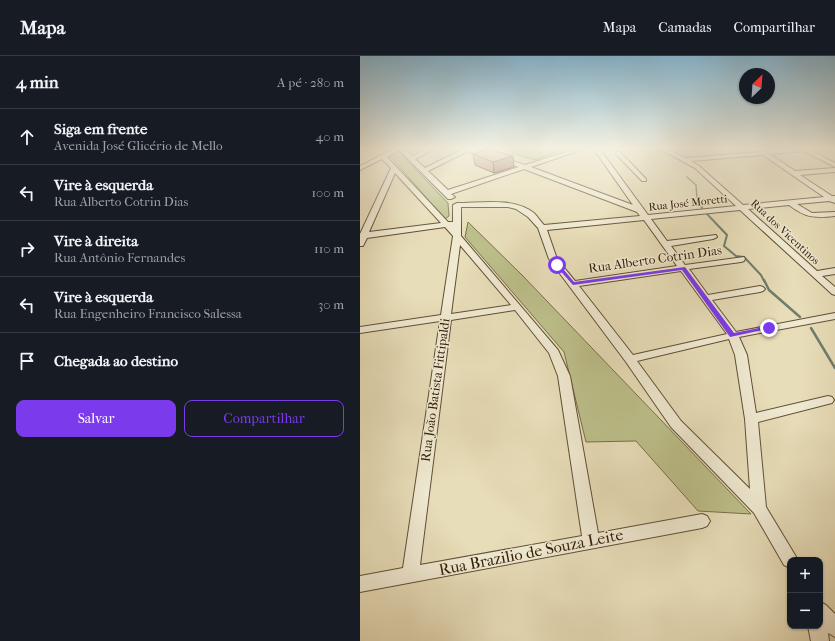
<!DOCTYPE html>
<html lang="pt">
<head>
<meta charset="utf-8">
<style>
	body { margin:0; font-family:"IM FELL French Canon",serif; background:#242831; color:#f1f3f6 }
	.controls { position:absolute; right:12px; bottom:12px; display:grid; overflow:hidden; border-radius:8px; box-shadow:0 1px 3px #0004 }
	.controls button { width:36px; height:36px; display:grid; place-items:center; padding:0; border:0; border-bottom:1px solid #363941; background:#171b24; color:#f1f3f6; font:20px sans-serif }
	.compass { position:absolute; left:379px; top:12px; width:36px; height:36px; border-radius:50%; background:#171b24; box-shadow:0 1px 3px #0004; rotate:25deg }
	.stop { position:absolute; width:12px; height:12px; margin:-9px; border:3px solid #7c3aed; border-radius:50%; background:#fff }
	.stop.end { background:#7c3aed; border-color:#fff; box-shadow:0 1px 4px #0008 }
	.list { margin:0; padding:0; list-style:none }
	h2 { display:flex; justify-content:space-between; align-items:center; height:52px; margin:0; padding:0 16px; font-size:17px }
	h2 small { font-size:13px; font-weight:400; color:#9ea1a6 }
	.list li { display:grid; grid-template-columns:26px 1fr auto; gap:12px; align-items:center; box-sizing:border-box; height:56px; padding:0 16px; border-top:1px solid #363941 }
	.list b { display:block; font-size:15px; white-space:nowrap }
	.list p { margin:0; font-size:13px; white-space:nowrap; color:#9ea1a6 }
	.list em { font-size:13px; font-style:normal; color:#9ea1a6 }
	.actions { display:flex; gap:8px; padding:12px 16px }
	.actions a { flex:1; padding:9px 0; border:1px solid #7c3aed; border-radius:8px; text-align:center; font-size:14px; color:#7c3aed }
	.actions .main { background:#7c3aed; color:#fff }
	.icon { flex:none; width:22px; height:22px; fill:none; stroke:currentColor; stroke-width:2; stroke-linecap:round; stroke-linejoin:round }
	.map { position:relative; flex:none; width:475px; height:585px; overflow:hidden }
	header { display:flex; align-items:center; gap:24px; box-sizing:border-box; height:56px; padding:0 20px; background:#171b24; border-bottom:1px solid #363941 }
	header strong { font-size:19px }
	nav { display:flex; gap:22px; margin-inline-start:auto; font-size:14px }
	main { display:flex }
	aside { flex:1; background:#171b24 }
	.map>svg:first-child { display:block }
	.green { fill:#bcbf8a; stroke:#78704a }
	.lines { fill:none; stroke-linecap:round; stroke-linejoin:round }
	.stream-far2 { stroke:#6f7e6d; stroke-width:1.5 }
	.stream-far1 { stroke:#6f7e6d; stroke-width:2 }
	.stream { stroke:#6f7e6d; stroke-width:2.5 }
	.minor-casing { stroke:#614f36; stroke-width:2 }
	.minor { fill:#efe9d1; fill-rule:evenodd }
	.wall { fill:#b98576; stroke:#34200b }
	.shaded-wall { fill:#966c60; stroke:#34200b }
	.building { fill:#d79b89; stroke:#34200b }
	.route { fill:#7c3aed }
	.labels { text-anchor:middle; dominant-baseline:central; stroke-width:3; stroke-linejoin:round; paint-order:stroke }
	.far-street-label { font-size:11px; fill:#34200b; stroke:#efe9d1 }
	.street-label { font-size:13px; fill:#34200b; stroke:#efe9d1 }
	.near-street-label { font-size:16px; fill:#34200b; stroke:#efe9d1 }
</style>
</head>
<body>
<header>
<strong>Mapa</strong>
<nav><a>Mapa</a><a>Camadas</a><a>Compartilhar</a></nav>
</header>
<main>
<aside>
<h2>4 min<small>A pé · 280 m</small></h2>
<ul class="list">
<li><svg class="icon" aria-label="ahead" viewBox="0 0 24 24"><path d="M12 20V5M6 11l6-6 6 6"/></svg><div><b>Siga em frente</b><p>Avenida José Glicério de Mello</p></div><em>40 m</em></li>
<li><svg class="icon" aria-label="left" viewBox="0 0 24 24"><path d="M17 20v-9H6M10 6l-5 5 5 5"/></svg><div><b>Vire à esquerda</b><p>Rua Alberto Cotrin Dias</p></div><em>100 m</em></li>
<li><svg class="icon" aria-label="right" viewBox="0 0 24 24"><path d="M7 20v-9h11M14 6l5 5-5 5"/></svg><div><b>Vire à direita</b><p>Rua Antônio Fernandes</p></div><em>110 m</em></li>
<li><svg class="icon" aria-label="left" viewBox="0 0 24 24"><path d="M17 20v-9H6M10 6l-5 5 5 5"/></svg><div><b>Vire à esquerda</b><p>Rua Engenheiro Francisco Salessa</p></div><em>30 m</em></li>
<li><svg class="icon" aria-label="arrive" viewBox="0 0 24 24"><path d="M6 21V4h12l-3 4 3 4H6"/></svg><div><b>Chegada ao destino</b></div></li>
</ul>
<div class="actions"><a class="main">Salvar</a><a>Compartilhar</a></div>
</aside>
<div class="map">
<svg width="475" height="585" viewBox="0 0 475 585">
	<rect width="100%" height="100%" fill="#e7ddb8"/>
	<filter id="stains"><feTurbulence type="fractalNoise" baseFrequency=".005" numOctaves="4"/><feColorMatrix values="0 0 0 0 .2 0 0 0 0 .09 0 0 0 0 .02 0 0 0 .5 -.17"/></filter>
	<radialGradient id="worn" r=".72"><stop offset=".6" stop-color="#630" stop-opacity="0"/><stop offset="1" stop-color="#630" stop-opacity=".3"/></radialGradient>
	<g class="green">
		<polygon points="164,92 207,92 175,104 151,97"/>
		<polygon points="37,94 88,147 89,160 85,163 29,99"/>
		<polygon points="108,166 162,219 391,458 338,455 276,385 226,386 204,296 105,181"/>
	</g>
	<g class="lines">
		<polyline class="stream-far2" points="327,121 336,129 337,143 342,151"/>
		<g class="stream-far1">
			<polyline points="341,150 342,152"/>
			<polyline points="347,158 367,179 364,190 376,200 384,201 401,219 404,225"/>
		</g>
		<g class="stream">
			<polyline points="404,224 409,234 440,261"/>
			<polyline points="451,272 475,312"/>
		</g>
		<g class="minor-casing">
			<g id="minor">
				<path d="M35 92H43L52 100 69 92H76L55 103 65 112 105 92H112L165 109 219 92H227L171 111 273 149 233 92H239L288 159 376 150 335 112 298 92H305L325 102 400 96 403 94 467 92 464 94 452 95 475 107V111L444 95 410 98 435 115 475 112V116L440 119 472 140H475V147L469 145 437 148 452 157 475 156V160C454 162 446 162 429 149L388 153 457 215 475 212V218L462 220 475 231V239L472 238 380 154 291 163 307 185 356 179 357 181 353 183 311 190 325 209 384 201 385 203 384 205 381 206 329 213 348 239 400 230 403 231 405 233 403 235 400 236 352 244 376 276 475 257V263L379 281 387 299 396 357 468 340 472 341 474 344 472 347 398 366 406 451 438 504H430V512L424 509 394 457 311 371 266 306 189 203 178 172 168 161 156 153 148 151H101V180L198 294 210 320 238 477 342 458 347 460 350 465 347 470 342 472 0 536V520L43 512 80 265 0 277V271L81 259 93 180 85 171 7 182 3 190H0V178L31 112 22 103 0 114V110ZM39 94 88 143H91L95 141 91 138 164 113 277 156 280 160 184 169C181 166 178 161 174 157 154 141 121 147 97 147L93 149V166H88L27 101ZM108 95 159 111 88 134 68 115ZM403 99 464 141 383 149 339 110 331 105ZM35 117 81 167 9 176ZM284 164 317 210 215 225 197 203 187 174ZM100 189 151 249 91 258ZM321 215 367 278 273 299 219 230ZM155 254 189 297 198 320 222 480 60 509 91 264ZM369 283 375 299 385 363 390 433 321 365 277 305Z"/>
				<polygon points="256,96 260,96 286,123 286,125 282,125 256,98"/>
				<polygon points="460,546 466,549 475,558 475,581 468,577 469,585 451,585 448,570 460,570"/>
			</g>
		</g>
		<use href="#minor" class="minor"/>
	</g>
	<polygon class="wall" points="113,98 154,111 134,117 115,109"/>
	<polygon class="shaded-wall" points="153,100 154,111 134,117 133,106"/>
	<polygon class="building" points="128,93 153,100 133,106 113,98"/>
	<linearGradient id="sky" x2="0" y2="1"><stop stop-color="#87b7d1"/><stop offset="0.53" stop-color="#f4f0df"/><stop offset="1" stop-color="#f4f0df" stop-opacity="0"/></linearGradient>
	<rect width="475" height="174" fill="url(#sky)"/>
	<polygon class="route" points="196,208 199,208 214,226 325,211 374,277 409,270 412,272 370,281 322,214 213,229 196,210"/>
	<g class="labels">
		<g class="far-street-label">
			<text transform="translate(328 147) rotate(-6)">Rua José Moretti</text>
			<text transform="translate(425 176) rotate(43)">Rua dos Vicentinos</text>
		</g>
		<g class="street-label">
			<text transform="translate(295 203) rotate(-8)">Rua Alberto Cotrin Dias</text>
			<text transform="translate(75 334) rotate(-82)">Rua João Batista Fittipaldi</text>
		</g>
		<g class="near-street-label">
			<text transform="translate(171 496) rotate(-11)">Rua Brazilio de Souza Leite</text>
		</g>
	</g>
	<rect width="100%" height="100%" filter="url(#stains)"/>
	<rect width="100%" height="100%" fill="url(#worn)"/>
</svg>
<div class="controls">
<button>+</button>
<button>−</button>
</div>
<svg class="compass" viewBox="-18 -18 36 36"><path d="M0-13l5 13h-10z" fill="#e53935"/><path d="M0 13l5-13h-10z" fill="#9ea1a6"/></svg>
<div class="stop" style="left:197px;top:209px"></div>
<div class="stop end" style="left:409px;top:272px"></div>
</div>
</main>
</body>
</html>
